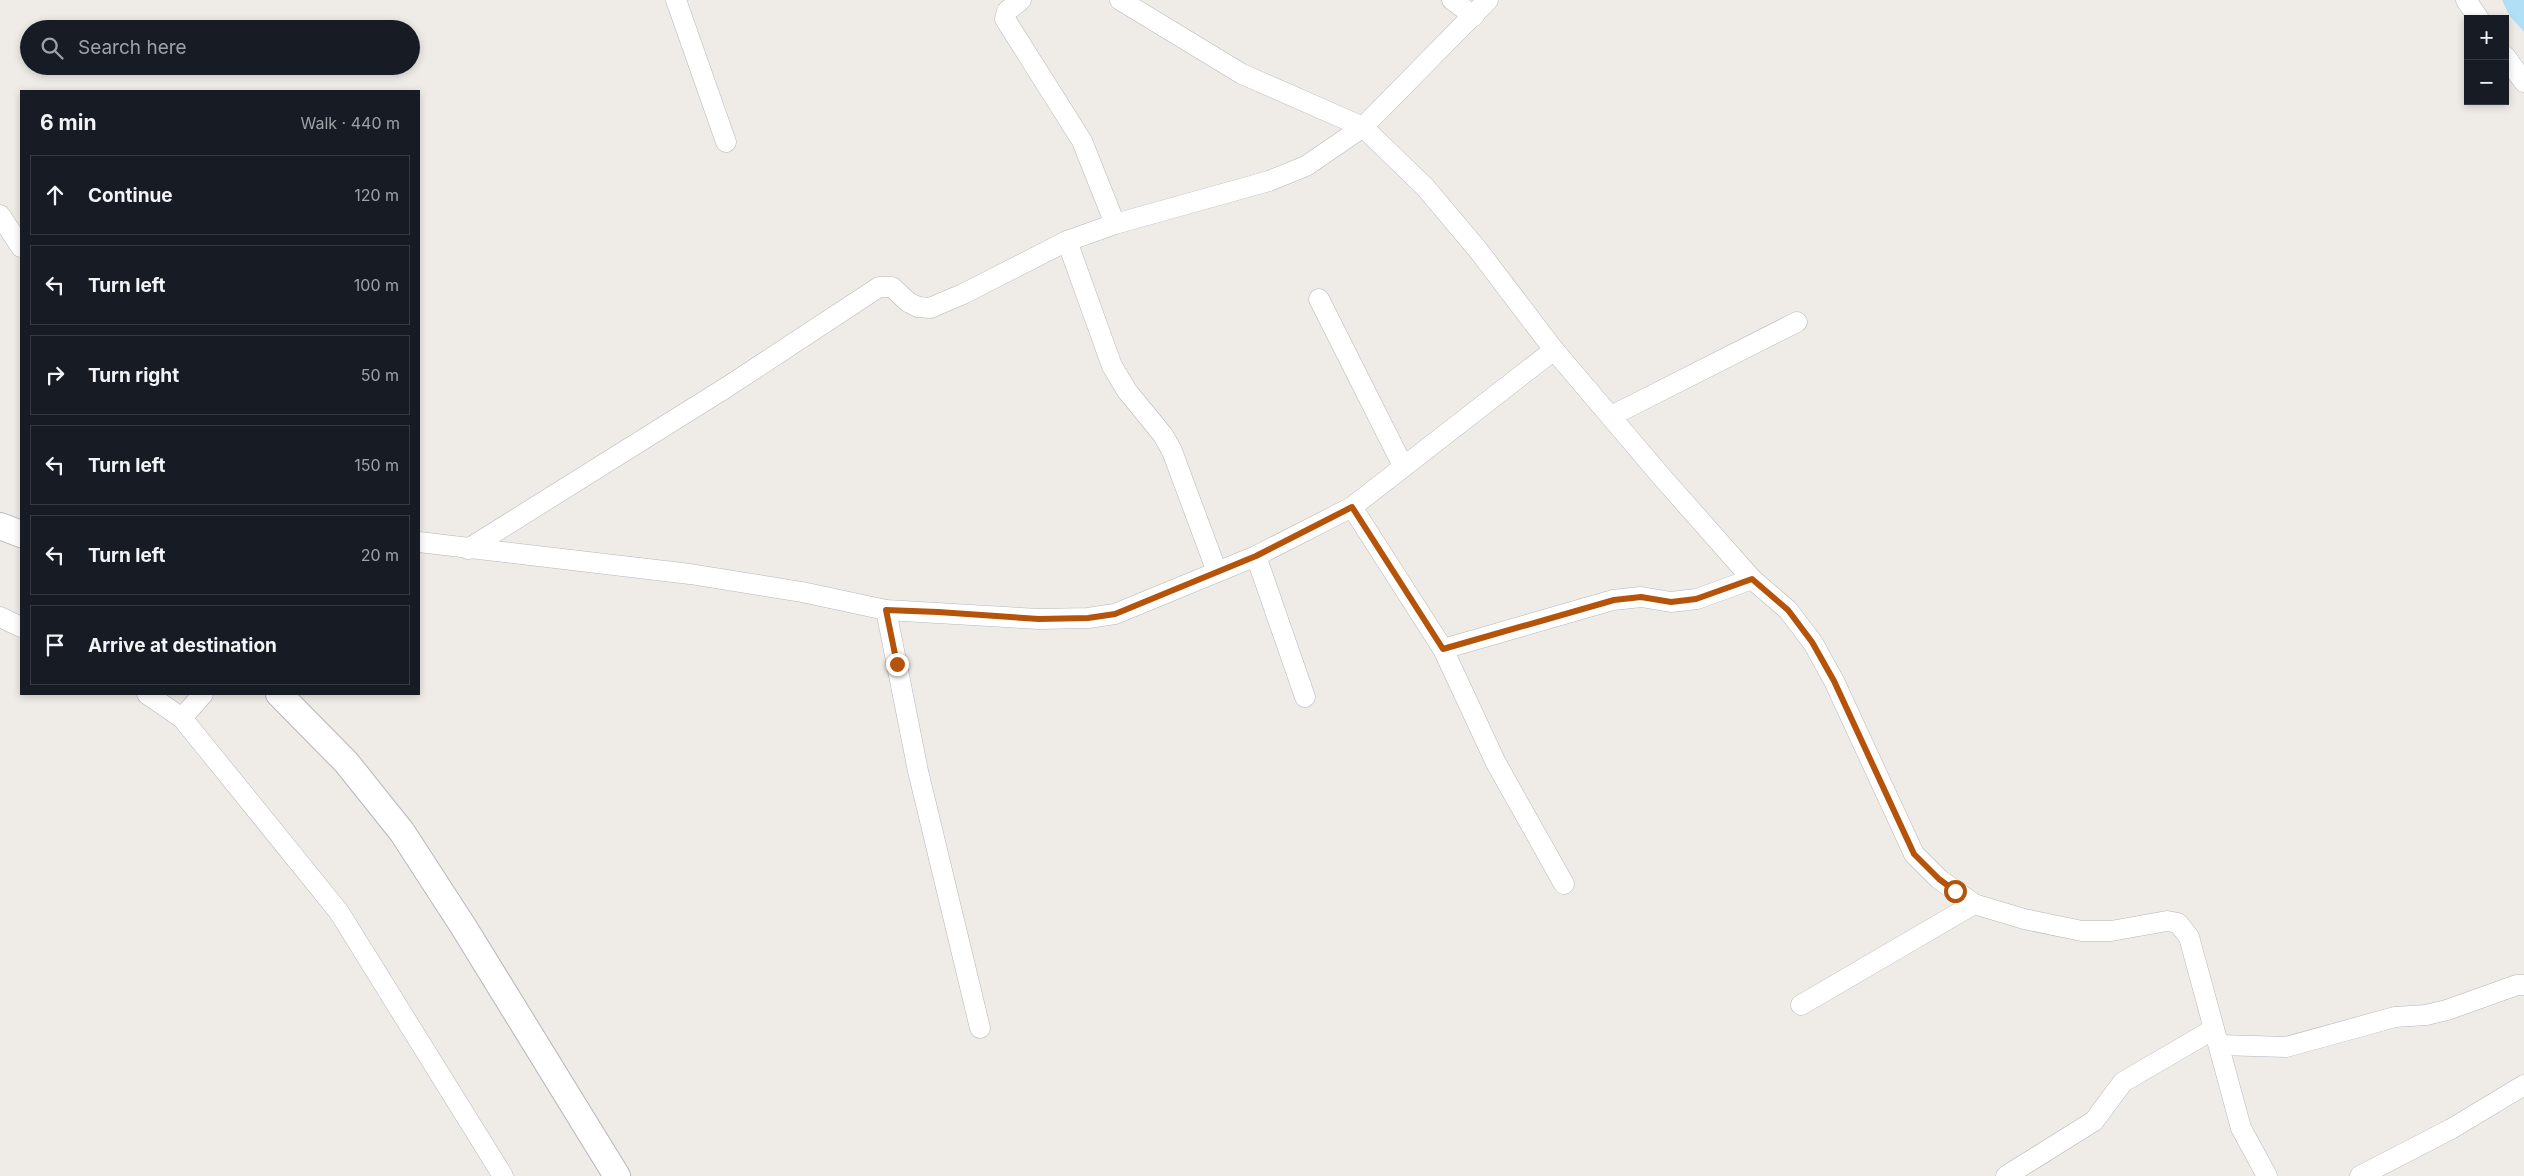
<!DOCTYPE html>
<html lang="en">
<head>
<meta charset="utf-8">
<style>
	body { margin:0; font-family:Inter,sans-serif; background:#20242c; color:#f1f3f6 }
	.controls { position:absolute; right:15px; top:15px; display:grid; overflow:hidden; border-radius:0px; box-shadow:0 2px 8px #0003 }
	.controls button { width:45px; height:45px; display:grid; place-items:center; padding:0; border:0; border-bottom:1px solid #363941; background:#171b24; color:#f1f3f6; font:25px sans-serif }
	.stop { position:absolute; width:15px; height:15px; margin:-11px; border:4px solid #b45309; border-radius:50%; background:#fff }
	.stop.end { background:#b45309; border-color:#fff; box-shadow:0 1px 5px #0008 }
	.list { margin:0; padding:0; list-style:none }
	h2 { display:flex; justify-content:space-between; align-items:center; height:65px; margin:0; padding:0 20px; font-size:21px }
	h2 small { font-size:16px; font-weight:400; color:#9ea1a6 }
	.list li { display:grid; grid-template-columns:32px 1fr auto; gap:15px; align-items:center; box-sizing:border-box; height:80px; margin:0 10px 10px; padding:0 10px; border:1px solid #363941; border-radius:0px }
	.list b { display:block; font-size:19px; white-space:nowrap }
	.list em { font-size:16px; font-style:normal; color:#9ea1a6 }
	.icon { flex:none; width:28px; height:28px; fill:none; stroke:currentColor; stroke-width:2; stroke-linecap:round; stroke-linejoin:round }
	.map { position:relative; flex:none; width:2524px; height:1176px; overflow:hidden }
	.search { position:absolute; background:#171b24; box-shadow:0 2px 8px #0003; left:20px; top:20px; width:400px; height:55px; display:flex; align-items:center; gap:12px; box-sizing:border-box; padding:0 18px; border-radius:28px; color:#9ea1a6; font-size:19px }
	.panel { position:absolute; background:#171b24; box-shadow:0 2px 8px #0003; left:20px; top:90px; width:400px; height:605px; border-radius:0px }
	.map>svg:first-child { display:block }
	.water { fill:#b1dff5 }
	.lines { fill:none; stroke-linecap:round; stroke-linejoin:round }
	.minor-casing { stroke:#b4b7ba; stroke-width:21 }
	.tertiary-casing { stroke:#b4b7ba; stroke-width:28 }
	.minor { stroke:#fff; stroke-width:20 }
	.tertiary { stroke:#fff; stroke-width:26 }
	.route { stroke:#b45309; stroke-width:6 }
</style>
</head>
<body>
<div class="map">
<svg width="2524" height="1176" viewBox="0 0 2524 1176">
	<rect width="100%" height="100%" fill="#efece7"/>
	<polygon class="water" points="2502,0 2524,0 2524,32 2509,15"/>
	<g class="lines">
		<g class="minor-casing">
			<g id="minor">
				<polyline points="676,0 726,142"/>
				<polyline points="1021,0 1007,11 1005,19 1082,141 1115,224"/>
				<polyline points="1120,0 1242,74 1363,127 1425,187 1478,250 1554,350 1661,476 1752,579 1788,610 1813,643 1834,681 1914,854 1939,879 1974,904 2024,919 2082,931 2111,931 2167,921 2178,923 2189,937 2241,1128 2267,1176"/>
				<polyline points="1452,0 1474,16"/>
				<polyline points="2466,0 2479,19"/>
				<polyline points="2505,56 2524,82"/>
				<polyline points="0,215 21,247"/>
				<polyline points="1067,241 1112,366 1127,391 1163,435 1172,451 1217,572"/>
				<polyline points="1319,299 1403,466"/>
				<polyline points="1611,416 1797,322"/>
				<polyline points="1352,507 1443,649 1496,763 1564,884"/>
				<polyline points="419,542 690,574 802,592 886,610 1039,619 1088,618 1115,614 1256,556 1352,507 1554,350"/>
				<polyline points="468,549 727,387 879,287 892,287 908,302 918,307 930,308 963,294 1067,241 1115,224 1269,181 1306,166 1363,127 1488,0"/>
				<polyline points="1256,556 1305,697"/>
				<polyline points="886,610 918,771 980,1028"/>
				<polyline points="0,617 21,627"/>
				<polyline points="1443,649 1613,600 1641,597 1671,602 1697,599 1752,579"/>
				<polyline points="147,694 182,718 339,912 503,1176"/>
				<polyline points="182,718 203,694"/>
				<polyline points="1801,1005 1974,904"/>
				<polyline points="2219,1045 2286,1047 2395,1017 2426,1015 2447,1010 2517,985 2524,985"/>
				<polyline points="2006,1176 2094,1121 2123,1082 2214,1029"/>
				<polyline points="2360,1176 2451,1129 2524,1085"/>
			</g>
		</g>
		<g class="tertiary-casing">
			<g id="tertiary">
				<polyline points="0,526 21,534"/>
				<polyline points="279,694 346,762 402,832 463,926 617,1176"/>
			</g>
		</g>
		<use href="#minor" class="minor"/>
		<use href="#tertiary" class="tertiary"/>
	</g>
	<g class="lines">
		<polyline class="route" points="897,664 886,610 938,612 1039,619 1088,618 1115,614 1256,556 1352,507 1443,649 1614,600 1641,597 1671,602 1696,599 1752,579 1788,610 1812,642 1834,681 1914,854 1939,879 1955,891"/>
	</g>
</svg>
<div class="controls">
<button>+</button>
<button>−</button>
</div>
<div class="stop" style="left:1955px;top:891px"></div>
<div class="stop end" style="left:897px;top:664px"></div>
<div class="search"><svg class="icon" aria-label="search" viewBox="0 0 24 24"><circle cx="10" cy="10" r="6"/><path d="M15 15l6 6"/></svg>Search here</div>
<section class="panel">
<h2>6 min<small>Walk · 440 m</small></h2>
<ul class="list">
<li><svg class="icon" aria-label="ahead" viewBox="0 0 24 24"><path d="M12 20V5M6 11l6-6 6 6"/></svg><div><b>Continue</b></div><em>120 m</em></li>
<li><svg class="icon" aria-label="left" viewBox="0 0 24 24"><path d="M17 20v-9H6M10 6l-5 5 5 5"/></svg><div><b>Turn left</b></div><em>100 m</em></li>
<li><svg class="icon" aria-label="right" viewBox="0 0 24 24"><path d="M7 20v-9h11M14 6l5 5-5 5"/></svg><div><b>Turn right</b></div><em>50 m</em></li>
<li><svg class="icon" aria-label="left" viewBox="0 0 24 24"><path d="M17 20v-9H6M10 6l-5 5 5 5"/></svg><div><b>Turn left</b></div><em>150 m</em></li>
<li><svg class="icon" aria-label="left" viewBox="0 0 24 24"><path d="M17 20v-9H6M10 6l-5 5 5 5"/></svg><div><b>Turn left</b></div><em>20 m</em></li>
<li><svg class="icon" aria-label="arrive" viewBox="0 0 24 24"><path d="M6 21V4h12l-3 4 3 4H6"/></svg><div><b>Arrive at destination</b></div></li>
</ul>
</section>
</div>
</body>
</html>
